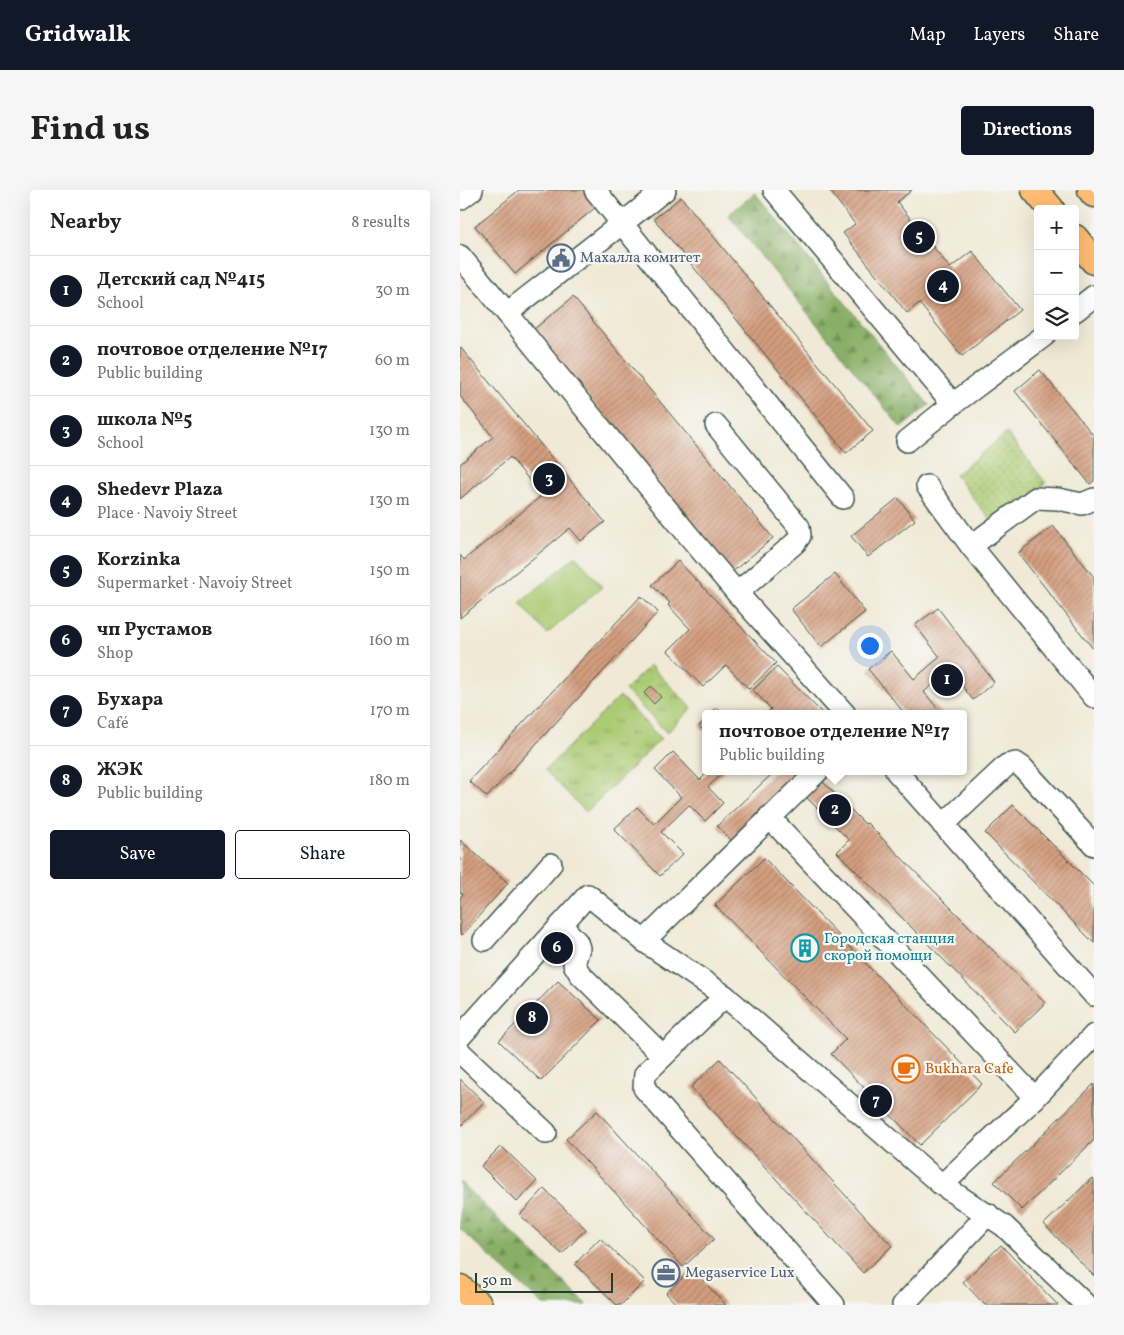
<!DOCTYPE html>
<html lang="en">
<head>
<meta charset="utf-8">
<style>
	body { margin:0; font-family:Vollkorn,serif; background:#f6f6f6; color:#222 }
	.controls { position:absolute; right:15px; top:15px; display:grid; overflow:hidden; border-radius:5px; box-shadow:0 5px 20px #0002 }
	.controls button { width:45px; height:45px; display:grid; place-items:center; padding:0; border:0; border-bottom:1px solid #e0e0e0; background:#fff; color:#222; font:25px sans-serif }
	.scale { position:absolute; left:15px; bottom:12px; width:138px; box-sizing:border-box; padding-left:5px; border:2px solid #1f3d34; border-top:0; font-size:14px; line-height:18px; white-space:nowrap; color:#1f3d34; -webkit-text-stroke:4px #f6f6f2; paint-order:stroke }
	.you { position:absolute; left:409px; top:455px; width:18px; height:18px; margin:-12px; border:4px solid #fff; border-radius:50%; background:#1a73e8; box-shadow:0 0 0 8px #1a73e833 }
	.badge { display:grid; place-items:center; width:32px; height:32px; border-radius:50%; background:#111827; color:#fff; font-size:16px; font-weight:700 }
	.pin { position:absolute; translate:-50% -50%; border:2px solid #fff; box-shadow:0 1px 5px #0006 }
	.popup { position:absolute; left:242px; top:520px; width:265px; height:65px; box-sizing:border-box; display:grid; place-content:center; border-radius:5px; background:#fff; filter:drop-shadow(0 1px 4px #0005); font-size:16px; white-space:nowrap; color:#767676 }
	.popup b { font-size:19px; color:#222 }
	.popup::after { content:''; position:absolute; left:50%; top:100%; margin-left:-10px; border:10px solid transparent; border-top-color:#fff }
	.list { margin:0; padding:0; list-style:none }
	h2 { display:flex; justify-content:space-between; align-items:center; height:65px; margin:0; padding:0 20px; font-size:21px }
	h2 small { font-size:16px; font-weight:400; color:#767676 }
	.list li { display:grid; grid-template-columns:32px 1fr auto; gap:15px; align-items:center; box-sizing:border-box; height:70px; padding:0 20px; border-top:1px solid #e0e0e0 }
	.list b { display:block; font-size:19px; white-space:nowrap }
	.list p { margin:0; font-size:16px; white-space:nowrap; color:#767676 }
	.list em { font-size:16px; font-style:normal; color:#767676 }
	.actions { display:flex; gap:10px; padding:15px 20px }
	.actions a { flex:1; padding:11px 0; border:1px solid #111827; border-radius:5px; text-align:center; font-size:18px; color:#111827 }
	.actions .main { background:#111827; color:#fff }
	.icon { flex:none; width:28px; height:28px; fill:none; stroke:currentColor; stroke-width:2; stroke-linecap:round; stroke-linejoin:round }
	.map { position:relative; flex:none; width:634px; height:1115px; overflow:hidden; border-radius:5px }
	header { display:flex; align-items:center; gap:30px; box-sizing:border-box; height:70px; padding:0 25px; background:#111827; color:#fff }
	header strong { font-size:24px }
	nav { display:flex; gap:28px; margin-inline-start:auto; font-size:18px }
	.intro { display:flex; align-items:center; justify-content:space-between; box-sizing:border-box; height:120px; padding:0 30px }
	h1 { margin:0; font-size:35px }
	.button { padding:12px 22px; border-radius:5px; background:#111827; color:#fff; font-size:18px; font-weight:700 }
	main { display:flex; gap:30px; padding:0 30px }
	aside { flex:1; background:#fff; border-radius:5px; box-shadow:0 5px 20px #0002 }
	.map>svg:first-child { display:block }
	.grass { fill:url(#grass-tufts); stroke:#658454 }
	.forest { fill:url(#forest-firs); stroke:#54764c }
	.park { fill:url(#park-dots); stroke:#658454 }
	.pitch { fill:#abcb73; stroke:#658454 }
	.building { fill:url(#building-hatch) }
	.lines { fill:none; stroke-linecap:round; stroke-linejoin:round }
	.minor-casing { stroke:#3e574c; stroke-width:24 }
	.major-casing { stroke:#3e574c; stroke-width:29 }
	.minor { stroke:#fff; stroke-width:21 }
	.major { stroke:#febb71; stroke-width:26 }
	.labels { text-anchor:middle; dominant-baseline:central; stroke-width:4.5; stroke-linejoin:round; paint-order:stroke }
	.service-label { font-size:15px; fill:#4e5e75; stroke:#f6f6f2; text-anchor:start }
	.culture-label { font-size:15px; fill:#0d838f; stroke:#f6f6f2; text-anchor:start }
	.food-label { font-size:15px; fill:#c56008; stroke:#f6f6f2; text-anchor:start }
</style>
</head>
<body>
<header>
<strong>Gridwalk</strong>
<nav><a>Map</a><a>Layers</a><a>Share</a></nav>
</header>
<div class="intro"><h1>Find us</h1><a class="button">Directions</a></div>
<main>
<aside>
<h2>Nearby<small>8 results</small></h2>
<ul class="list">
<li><span class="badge">1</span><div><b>Детский сад №415</b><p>School</p></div><em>30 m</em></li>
<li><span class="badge">2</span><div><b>почтовое отделение №17</b><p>Public building</p></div><em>60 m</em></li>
<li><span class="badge">3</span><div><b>школа №5</b><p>School</p></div><em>130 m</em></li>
<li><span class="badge">4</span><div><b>Shedevr Plaza</b><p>Place · Navoiy Street</p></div><em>130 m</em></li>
<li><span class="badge">5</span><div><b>Korzinka</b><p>Supermarket · Navoiy Street</p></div><em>150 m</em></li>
<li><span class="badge">6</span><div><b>чп Рустамов</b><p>Shop</p></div><em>160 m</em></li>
<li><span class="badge">7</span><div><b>Бухара</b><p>Café</p></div><em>170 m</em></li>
<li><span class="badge">8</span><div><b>ЖЭК</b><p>Public building</p></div><em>180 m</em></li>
</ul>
<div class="actions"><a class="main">Save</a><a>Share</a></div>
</aside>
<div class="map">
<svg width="634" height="1115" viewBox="0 0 634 1115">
	<defs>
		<pattern id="grass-tufts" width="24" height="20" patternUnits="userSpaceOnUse" patternTransform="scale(1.25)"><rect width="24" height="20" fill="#abcb73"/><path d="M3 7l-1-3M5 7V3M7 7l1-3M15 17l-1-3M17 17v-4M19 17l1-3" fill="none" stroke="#8ba65f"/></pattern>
		<pattern id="forest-firs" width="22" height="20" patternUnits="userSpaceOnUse" patternTransform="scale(1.25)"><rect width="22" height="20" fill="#88af65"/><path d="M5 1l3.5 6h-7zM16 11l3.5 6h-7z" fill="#6f9054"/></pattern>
		<pattern id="park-dots" width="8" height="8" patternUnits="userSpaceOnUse" patternTransform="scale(1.25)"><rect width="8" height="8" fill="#abcb73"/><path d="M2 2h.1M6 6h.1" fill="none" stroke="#8ba65f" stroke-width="1.8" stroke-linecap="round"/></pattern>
		<pattern id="building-hatch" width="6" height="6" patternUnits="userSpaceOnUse" patternTransform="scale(1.25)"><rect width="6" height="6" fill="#d49e7f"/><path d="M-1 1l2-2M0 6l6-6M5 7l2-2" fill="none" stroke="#ab8269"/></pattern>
	</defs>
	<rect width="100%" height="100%" fill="#f6f6f2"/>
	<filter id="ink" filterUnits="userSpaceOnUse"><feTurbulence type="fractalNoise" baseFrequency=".02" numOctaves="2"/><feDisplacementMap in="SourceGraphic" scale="10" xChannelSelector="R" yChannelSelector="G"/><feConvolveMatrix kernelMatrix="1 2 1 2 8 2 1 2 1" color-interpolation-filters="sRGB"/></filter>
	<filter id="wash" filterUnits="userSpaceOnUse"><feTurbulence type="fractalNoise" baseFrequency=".0096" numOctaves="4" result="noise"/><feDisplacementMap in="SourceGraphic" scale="20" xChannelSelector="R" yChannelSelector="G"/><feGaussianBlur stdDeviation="1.12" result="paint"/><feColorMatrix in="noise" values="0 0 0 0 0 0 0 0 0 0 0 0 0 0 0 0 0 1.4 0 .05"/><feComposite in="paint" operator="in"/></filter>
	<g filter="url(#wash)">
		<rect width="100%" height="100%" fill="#f0e9d5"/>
		<g class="grass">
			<polygon points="190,475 232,518 207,543 165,500"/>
			<polygon points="160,506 201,549 126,622 85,580"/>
		</g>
		<g class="forest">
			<polygon points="295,3 469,215 441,238 268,25"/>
			<polygon points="0,992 127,1115 83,1115 0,1039"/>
		</g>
		<polygon class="park" points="547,243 586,293 533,333 495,285"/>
		<polygon class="pitch" points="116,366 142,397 87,444 60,413"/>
		<g id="blocks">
			<g class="building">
				<polygon points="59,0 123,0 136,17 55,84 15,36"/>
				<polygon points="369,0 452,0 437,12 490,78 512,61 560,120 502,166 459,113 447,123 383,43 395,34"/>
				<polygon points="221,7 413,241 386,263 194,29"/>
				<polygon points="113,107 313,348 272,382 73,140"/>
				<polygon points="0,157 145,332 121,351 110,338 0,428 0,365 4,370 82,305 50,267 0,309 0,274 33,247 0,206"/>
				<polygon points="580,180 634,246 634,291 630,294 555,201"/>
				<polygon points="438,308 455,330 408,367 391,346"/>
				<polygon points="593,336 634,387 634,460 558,363"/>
				<polygon points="218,371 316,473 289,499 266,475 243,497 208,461 230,439 208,415 210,413 192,395"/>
				<polygon points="375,384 405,422 361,457 331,419"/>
				<polygon points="181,406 198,422 27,607 9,591"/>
				<polygon points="478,418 534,492 513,510 490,480 464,502 482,524 445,524 408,479 431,461 454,489 480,467 455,435"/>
				<polygon points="317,477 363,524 306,524 311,519 293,500"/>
				<polygon points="191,496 201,507 194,514 184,503"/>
				<polygon points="258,517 265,524 251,524"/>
				<polygon points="246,529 246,543 239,536"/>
				<polygon points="213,562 240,590 249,581 265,581 248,597 263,613 245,631 229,615 201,642 223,664 200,686 154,639 177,617 194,634 221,607 195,580"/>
				<polygon points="315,581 347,581 272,651 257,636"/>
				<polygon points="361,590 405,634 407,633 585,813 555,842 377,662 389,650 345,606"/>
				<polygon points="553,615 634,696 634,753 525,643"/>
				<polygon points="0,650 48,693 2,745 0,743 0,708 3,704 0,702"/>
				<polygon points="304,668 522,894 460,955 371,864 386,849 255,715"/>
				<polygon points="101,746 110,754 93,771 84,763"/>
				<polygon points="98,791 141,830 81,891 39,851"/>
				<polygon points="260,869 432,1056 403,1083 231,897"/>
				<polygon points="0,889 24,912 0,937"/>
				<polygon points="634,894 634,950 562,1020 534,992"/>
				<polygon points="137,921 254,1049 223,1077 106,949"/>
				<polygon points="41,956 77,991 57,1012 21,976"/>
				<polygon points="632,988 634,990 634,1086 584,1034"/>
				<polygon points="84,999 126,1039 102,1064 60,1025"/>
				<polygon points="140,1048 185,1091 161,1115 157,1115 115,1074"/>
				<polygon points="541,1055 588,1105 598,1115 525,1115 503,1092"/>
				<polygon points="232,1079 266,1115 217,1115 206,1103"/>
			</g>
		</g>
	</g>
	<g filter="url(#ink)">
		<use href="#blocks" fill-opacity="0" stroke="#3e574c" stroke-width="1"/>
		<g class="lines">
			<g class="minor-casing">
				<g id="minor">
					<polyline points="135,0 383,308"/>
					<polyline points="205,0 47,123 229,346 277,403 385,524"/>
					<polyline points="314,0 493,214 584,146"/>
					<polyline points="0,9 12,0"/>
					<polyline points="0,66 47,123"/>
					<polyline points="615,121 634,106"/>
					<polyline points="256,235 339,337 340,346 335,353 277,403"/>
					<polyline points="447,251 493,214"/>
					<polyline points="467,296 511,356"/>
					<polyline points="634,309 622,314 598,309 576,308 511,356 634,507"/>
					<polyline points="436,581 634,805"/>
					<polyline points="309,627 575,908"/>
					<polyline points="483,635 547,575 556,573 562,577 634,655"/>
					<polyline points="101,735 117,752 119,758 114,774 120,784 203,866"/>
					<polyline points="24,750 91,674"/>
					<polyline points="184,751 358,581"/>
					<polyline points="265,806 185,884 184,898 374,1115"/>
					<polyline points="0,847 128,705 184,751 265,806 482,995 544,1036 626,1115"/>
					<polyline points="0,862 86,943"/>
					<polyline points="482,995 575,908 634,845"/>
					<polyline points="443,1115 528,1024"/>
				</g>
			</g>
			<g class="major-casing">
				<g id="major">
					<polyline points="575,0 591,19"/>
					<polyline points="631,0 634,4"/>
					<polyline points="615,48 634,71"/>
					<polyline points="0,1098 19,1115"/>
				</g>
			</g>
			<use href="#minor" class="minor"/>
			<use href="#major" class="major"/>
		</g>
	</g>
	<defs>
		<g id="civic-ring" transform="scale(1.4375)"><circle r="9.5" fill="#f6f6f2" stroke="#5c6f8a" stroke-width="1.5"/><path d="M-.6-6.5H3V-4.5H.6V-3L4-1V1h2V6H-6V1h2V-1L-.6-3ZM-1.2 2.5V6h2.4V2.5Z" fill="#5c6f8a"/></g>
		<g id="building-ring" transform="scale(1.4375)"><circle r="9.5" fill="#f6f6f2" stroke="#0f9aa8" stroke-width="1.5"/><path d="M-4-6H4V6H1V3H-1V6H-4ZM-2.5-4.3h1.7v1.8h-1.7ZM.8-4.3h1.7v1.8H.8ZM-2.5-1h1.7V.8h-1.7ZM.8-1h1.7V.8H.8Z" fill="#0f9aa8"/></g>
		<g id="cafe-ring" transform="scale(1.4375)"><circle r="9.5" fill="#f6f6f2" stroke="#e8710a" stroke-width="1.5"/><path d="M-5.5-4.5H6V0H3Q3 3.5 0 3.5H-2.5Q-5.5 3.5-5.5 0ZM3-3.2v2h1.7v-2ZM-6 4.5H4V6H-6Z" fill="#e8710a"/></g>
		<g id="office-ring" transform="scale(1.4375)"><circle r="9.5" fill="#f6f6f2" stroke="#5c6f8a" stroke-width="1.5"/><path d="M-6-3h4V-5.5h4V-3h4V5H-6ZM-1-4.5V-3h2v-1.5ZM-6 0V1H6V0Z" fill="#5c6f8a"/></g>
	</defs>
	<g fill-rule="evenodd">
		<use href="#civic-ring" x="101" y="68"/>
		<use href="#building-ring" x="345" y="758"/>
		<use href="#cafe-ring" x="446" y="879"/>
		<use href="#office-ring" x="206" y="1083"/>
	</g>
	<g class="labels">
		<g class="service-label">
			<text x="120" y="68">Махалла комитет</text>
			<text x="225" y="1083">Megaservice Lux</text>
		</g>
		<g class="culture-label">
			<text x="364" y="749">Городская станция<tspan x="364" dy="17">скорой помощи</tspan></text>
		</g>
		<g class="food-label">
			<text x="465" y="879">Bukhara Cafe</text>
		</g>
	</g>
</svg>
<div class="controls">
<button>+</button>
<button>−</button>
<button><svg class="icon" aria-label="layers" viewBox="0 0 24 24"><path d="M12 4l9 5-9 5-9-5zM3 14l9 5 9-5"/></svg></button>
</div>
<div class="scale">50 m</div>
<div class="you"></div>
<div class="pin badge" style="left:487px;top:490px">1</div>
<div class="pin badge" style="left:375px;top:620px">2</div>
<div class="popup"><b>почтовое отделение №17</b>Public building</div>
<div class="pin badge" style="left:89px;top:289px">3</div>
<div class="pin badge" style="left:483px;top:96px">4</div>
<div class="pin badge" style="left:459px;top:47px">5</div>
<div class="pin badge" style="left:97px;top:758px">6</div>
<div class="pin badge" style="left:416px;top:911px">7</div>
<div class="pin badge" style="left:72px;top:828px">8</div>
</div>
</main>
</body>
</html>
